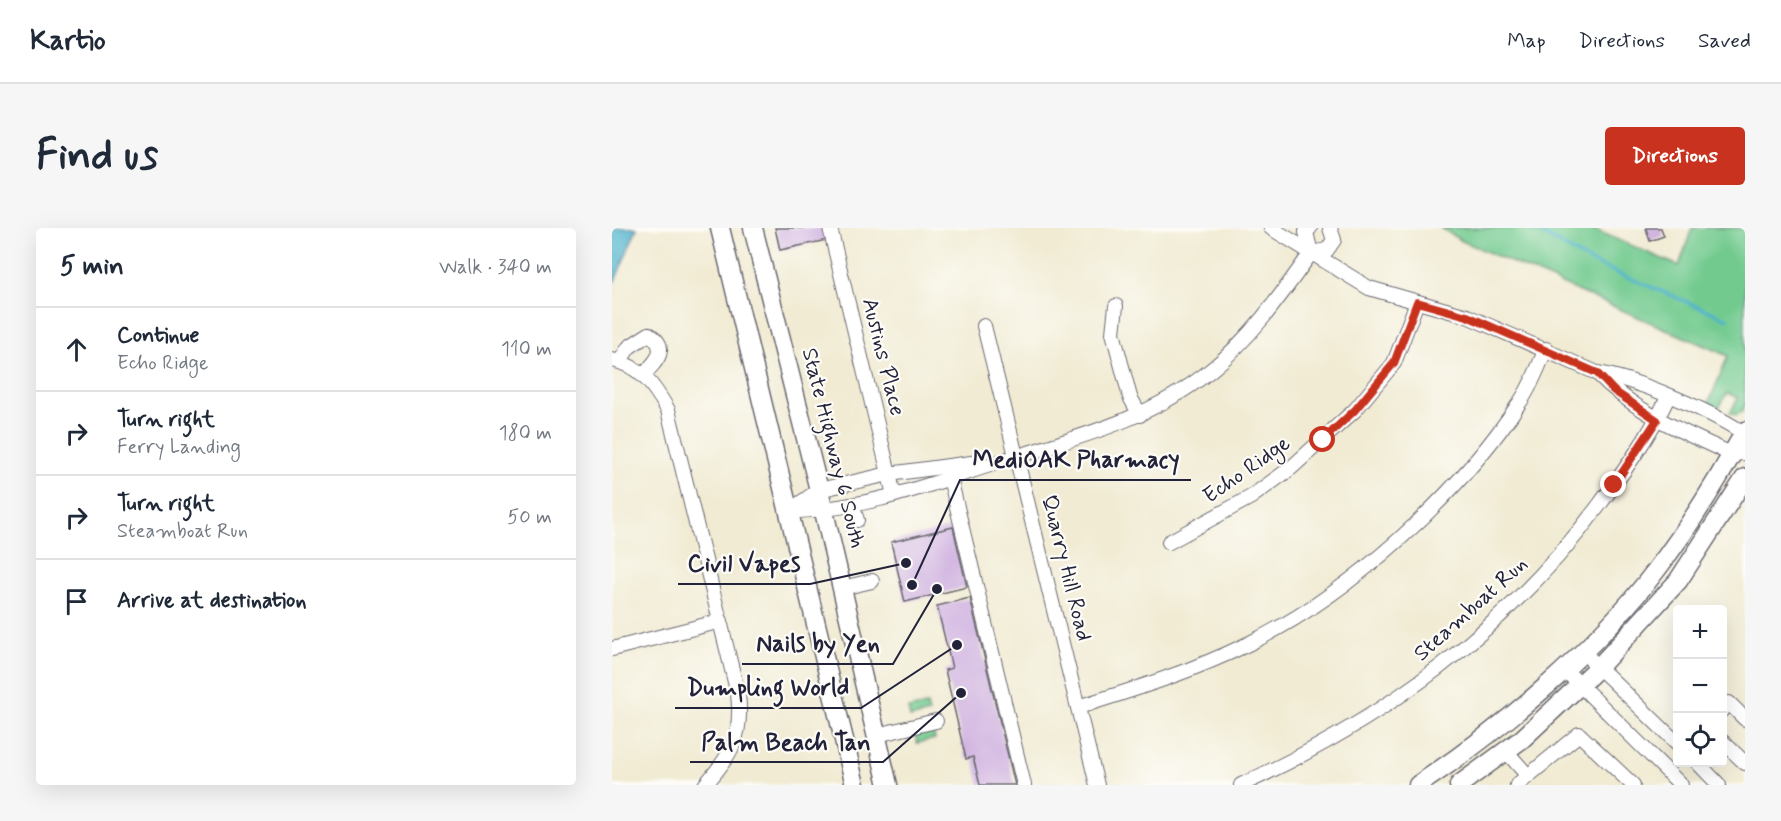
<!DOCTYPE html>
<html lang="en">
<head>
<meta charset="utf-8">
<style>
	body { margin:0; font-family:Mynerve,sans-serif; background:#f6f6f7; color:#1f2937 }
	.controls { position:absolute; right:18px; bottom:18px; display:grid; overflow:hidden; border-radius:6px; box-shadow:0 6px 24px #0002 }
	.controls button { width:54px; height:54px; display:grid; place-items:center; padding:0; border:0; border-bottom:2px solid #e0e1e3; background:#fff; color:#1f2937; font:30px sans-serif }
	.stop { position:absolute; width:18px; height:18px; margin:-14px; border:4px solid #c8321e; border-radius:50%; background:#fff }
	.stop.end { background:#c8321e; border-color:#fff; box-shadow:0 2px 6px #0008 }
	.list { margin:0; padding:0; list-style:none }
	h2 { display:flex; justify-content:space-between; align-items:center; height:78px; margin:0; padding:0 24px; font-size:26px }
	h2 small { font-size:20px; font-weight:400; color:#747a83 }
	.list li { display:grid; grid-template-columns:39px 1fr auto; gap:18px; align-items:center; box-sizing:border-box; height:84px; padding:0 24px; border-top:2px solid #e0e1e3 }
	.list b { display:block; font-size:22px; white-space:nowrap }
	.list p { margin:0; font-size:20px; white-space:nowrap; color:#747a83 }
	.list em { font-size:20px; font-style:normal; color:#747a83 }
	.icon { flex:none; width:33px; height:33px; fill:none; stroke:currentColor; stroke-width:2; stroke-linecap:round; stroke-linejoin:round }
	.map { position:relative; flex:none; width:1133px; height:557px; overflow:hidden; border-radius:6px }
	header { display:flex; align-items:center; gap:36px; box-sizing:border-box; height:84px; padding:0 30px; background:#fff; border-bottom:2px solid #e0e1e3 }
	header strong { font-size:28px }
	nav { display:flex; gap:33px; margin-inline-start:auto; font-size:21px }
	.intro { display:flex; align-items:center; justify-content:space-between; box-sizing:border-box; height:144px; padding:0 36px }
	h1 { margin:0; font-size:42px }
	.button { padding:15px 27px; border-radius:6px; background:#c8321e; color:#fff; font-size:21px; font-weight:700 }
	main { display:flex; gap:36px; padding:0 36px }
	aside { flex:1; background:#fff; border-radius:6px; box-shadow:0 6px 24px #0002 }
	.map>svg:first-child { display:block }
	.green { fill:#72ca8f; stroke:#4a7665; stroke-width:1.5 }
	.water { fill:#4db2cc; stroke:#386a84; stroke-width:1.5 }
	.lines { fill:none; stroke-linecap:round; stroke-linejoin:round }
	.stream { stroke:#4db2cc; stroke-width:3 }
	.building { fill:#cfb1e0 }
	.minor-casing { stroke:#6a6870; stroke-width:16 }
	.major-casing { stroke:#6a6870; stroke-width:21 }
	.minor { stroke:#fff; stroke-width:14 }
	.major { stroke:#fff; stroke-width:18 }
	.route { stroke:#c8321e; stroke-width:8 }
	.labels { text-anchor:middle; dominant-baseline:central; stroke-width:4.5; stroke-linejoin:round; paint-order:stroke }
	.street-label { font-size:22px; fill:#22223b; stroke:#fdfcf7 }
	.leader { fill:none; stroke:#22223b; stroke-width:2 }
	.callout-dot { fill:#22223b; stroke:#fdfcf7; stroke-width:2 }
	.callout-label { font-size:24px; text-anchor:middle; font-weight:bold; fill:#22223b; stroke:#fdfcf7; stroke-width:4.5; stroke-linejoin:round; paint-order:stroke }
</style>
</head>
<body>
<header>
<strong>Kartio</strong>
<nav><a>Map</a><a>Directions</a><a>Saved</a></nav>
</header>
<div class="intro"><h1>Find us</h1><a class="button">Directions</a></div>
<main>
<aside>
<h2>5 min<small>Walk · 340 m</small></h2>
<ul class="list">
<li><svg class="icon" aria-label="ahead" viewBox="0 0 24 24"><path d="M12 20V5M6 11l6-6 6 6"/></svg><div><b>Continue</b><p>Echo Ridge</p></div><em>110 m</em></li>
<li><svg class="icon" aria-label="right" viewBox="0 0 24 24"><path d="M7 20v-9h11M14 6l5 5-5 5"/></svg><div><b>Turn right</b><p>Ferry Landing</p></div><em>180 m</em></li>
<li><svg class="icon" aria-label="right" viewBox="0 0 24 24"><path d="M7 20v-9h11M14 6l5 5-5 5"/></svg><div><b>Turn right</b><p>Steamboat Run</p></div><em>50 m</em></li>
<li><svg class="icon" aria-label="arrive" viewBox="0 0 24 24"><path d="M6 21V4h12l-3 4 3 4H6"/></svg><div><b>Arrive at destination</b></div></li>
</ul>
</aside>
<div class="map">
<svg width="1133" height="557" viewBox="0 0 1133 557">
	<rect width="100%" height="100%" fill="#fdfcf7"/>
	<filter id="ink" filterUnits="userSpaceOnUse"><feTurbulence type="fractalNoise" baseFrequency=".0167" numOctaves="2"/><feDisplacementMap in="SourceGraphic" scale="12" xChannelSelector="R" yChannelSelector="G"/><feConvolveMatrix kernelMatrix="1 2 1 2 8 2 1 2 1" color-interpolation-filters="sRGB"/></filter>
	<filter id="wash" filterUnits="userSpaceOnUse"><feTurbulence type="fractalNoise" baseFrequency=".008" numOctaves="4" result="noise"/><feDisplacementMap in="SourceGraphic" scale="24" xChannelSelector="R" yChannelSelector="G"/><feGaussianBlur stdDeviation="1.35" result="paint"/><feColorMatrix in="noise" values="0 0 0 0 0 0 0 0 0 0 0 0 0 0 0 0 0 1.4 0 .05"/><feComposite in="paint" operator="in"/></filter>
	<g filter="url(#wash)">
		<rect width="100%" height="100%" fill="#f1ebd3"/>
		<g class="green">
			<polygon points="829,0 979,0 1067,38 1080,0 1133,0 1133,176 1130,184 1124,187 1118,185 1126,170 1115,165 1107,180 1096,176 1116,128 848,12"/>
			<polygon points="315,477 317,485 298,490 296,481"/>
			<polygon points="321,503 323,511 305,515 303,507"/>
		</g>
		<polygon class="water" points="0,0 25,0 3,53 0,53"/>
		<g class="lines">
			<polyline class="stream" points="913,0 929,5 979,34 1116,91"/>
		</g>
		<g id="blocks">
			<g class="building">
				<polygon points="163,0 212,0 215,12 168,22"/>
				<polygon points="1034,0 1049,0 1052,8 1038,13"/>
				<polygon points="341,299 355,359 293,374 279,314"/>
				<polygon points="358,370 403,557 368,557 361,529 354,531 333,442 340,440 325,378"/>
			</g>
		</g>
	</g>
	<g filter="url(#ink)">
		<use href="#blocks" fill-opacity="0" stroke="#6a6870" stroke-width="1.5"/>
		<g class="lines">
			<g class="minor-casing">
				<g id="minor">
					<polyline points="218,0 282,267"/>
					<path d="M659 0 757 60 855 88 985 145C1027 152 1097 182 1133 206"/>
					<polyline points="698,0 694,4 699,25"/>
					<polyline points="699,25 715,22 722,12 718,0"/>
					<polyline points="504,78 501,105 518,169 528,187"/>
					<polyline points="372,98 485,557"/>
					<path d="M0 132C29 138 42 158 56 182L126 466C131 508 120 526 93 557"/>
					<path d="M8 133 17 119 37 106C58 120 45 133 31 147"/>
					<path d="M985 145C1023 185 1070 203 1119 226L1133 225"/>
					<polyline points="338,250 412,557"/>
					<polyline points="240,277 245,292"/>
					<path d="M177 283C249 283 316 257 384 235 459 211 537 193 599 142 640 109 669 67 699 25"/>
					<polyline points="177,283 207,262 277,246 367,234"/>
					<polyline points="557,314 639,269 679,240 743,182 782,135 805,74"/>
					<polyline points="230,360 260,353"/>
					<polyline points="0,421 109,393"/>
					<polyline points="970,423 1066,516"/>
					<polyline points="952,441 1069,557"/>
					<path d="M466 479C524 461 581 443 636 416 737 367 846 268 908 174 919 159 926 139 934 121"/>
					<polyline points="1110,482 1117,475 1133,491"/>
					<polyline points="265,507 324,493"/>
					<polyline points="1110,513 1133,535"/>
					<polyline points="894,523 916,548"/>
					<polyline points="1085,534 1107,557"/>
					<path d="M629 557C772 491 893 404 988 276 1013 242 1038 207 1056 169"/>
					<polyline points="905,557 967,506 1021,557"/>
				</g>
			</g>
			<g class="major-casing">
				<g id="major">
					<polyline points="108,0 243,557"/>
					<polyline points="141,0 207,262 276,557"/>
					<path d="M806 557C891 500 983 423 1045 341 1078 298 1107 250 1133 203"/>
					<polyline points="847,557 910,511 986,440 1066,353 1133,250"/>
				</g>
			</g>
			<use href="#minor" class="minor"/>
			<use href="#major" class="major"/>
		</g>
	</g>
	<g class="lines" filter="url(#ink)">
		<polyline class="route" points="711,212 743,182 782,135 805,74 855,88 985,145 1002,163 1045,192 1002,257"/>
	</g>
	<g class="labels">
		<g class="street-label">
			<text transform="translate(271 129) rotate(76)">Austins Place</text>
			<text transform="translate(221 220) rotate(76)">State Highway 6 South</text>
			<text transform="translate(635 242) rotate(-35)">Echo Ridge</text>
			<text transform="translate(454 340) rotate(76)">Quarry Hill Road</text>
			<text transform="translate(859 381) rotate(-42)">Steamboat Run</text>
		</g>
	</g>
	<path class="leader" d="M300 357L348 252H579M294 335L198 356H66M325 361L281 436H130M345 417L249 480H63M349 465L271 534H78"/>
	<g class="callout-dot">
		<circle cx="300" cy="357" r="6"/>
		<circle cx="294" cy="335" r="6"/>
		<circle cx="325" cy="361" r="6"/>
		<circle cx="345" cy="417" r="6"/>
		<circle cx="349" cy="465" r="6"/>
	</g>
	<g class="callout-label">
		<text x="464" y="239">MediOAK Pharmacy</text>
		<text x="132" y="343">Civil Vapes</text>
		<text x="206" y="423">Nails by Yen</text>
		<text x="156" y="467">Dumpling World</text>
		<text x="174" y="522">Palm Beach Tan</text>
	</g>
</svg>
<div class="controls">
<button>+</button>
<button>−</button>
<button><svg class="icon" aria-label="locate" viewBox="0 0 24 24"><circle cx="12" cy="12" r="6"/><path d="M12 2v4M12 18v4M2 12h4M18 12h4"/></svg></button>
</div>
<div class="stop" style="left:711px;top:212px"></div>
<div class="stop end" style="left:1002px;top:257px"></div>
</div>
</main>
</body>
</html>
